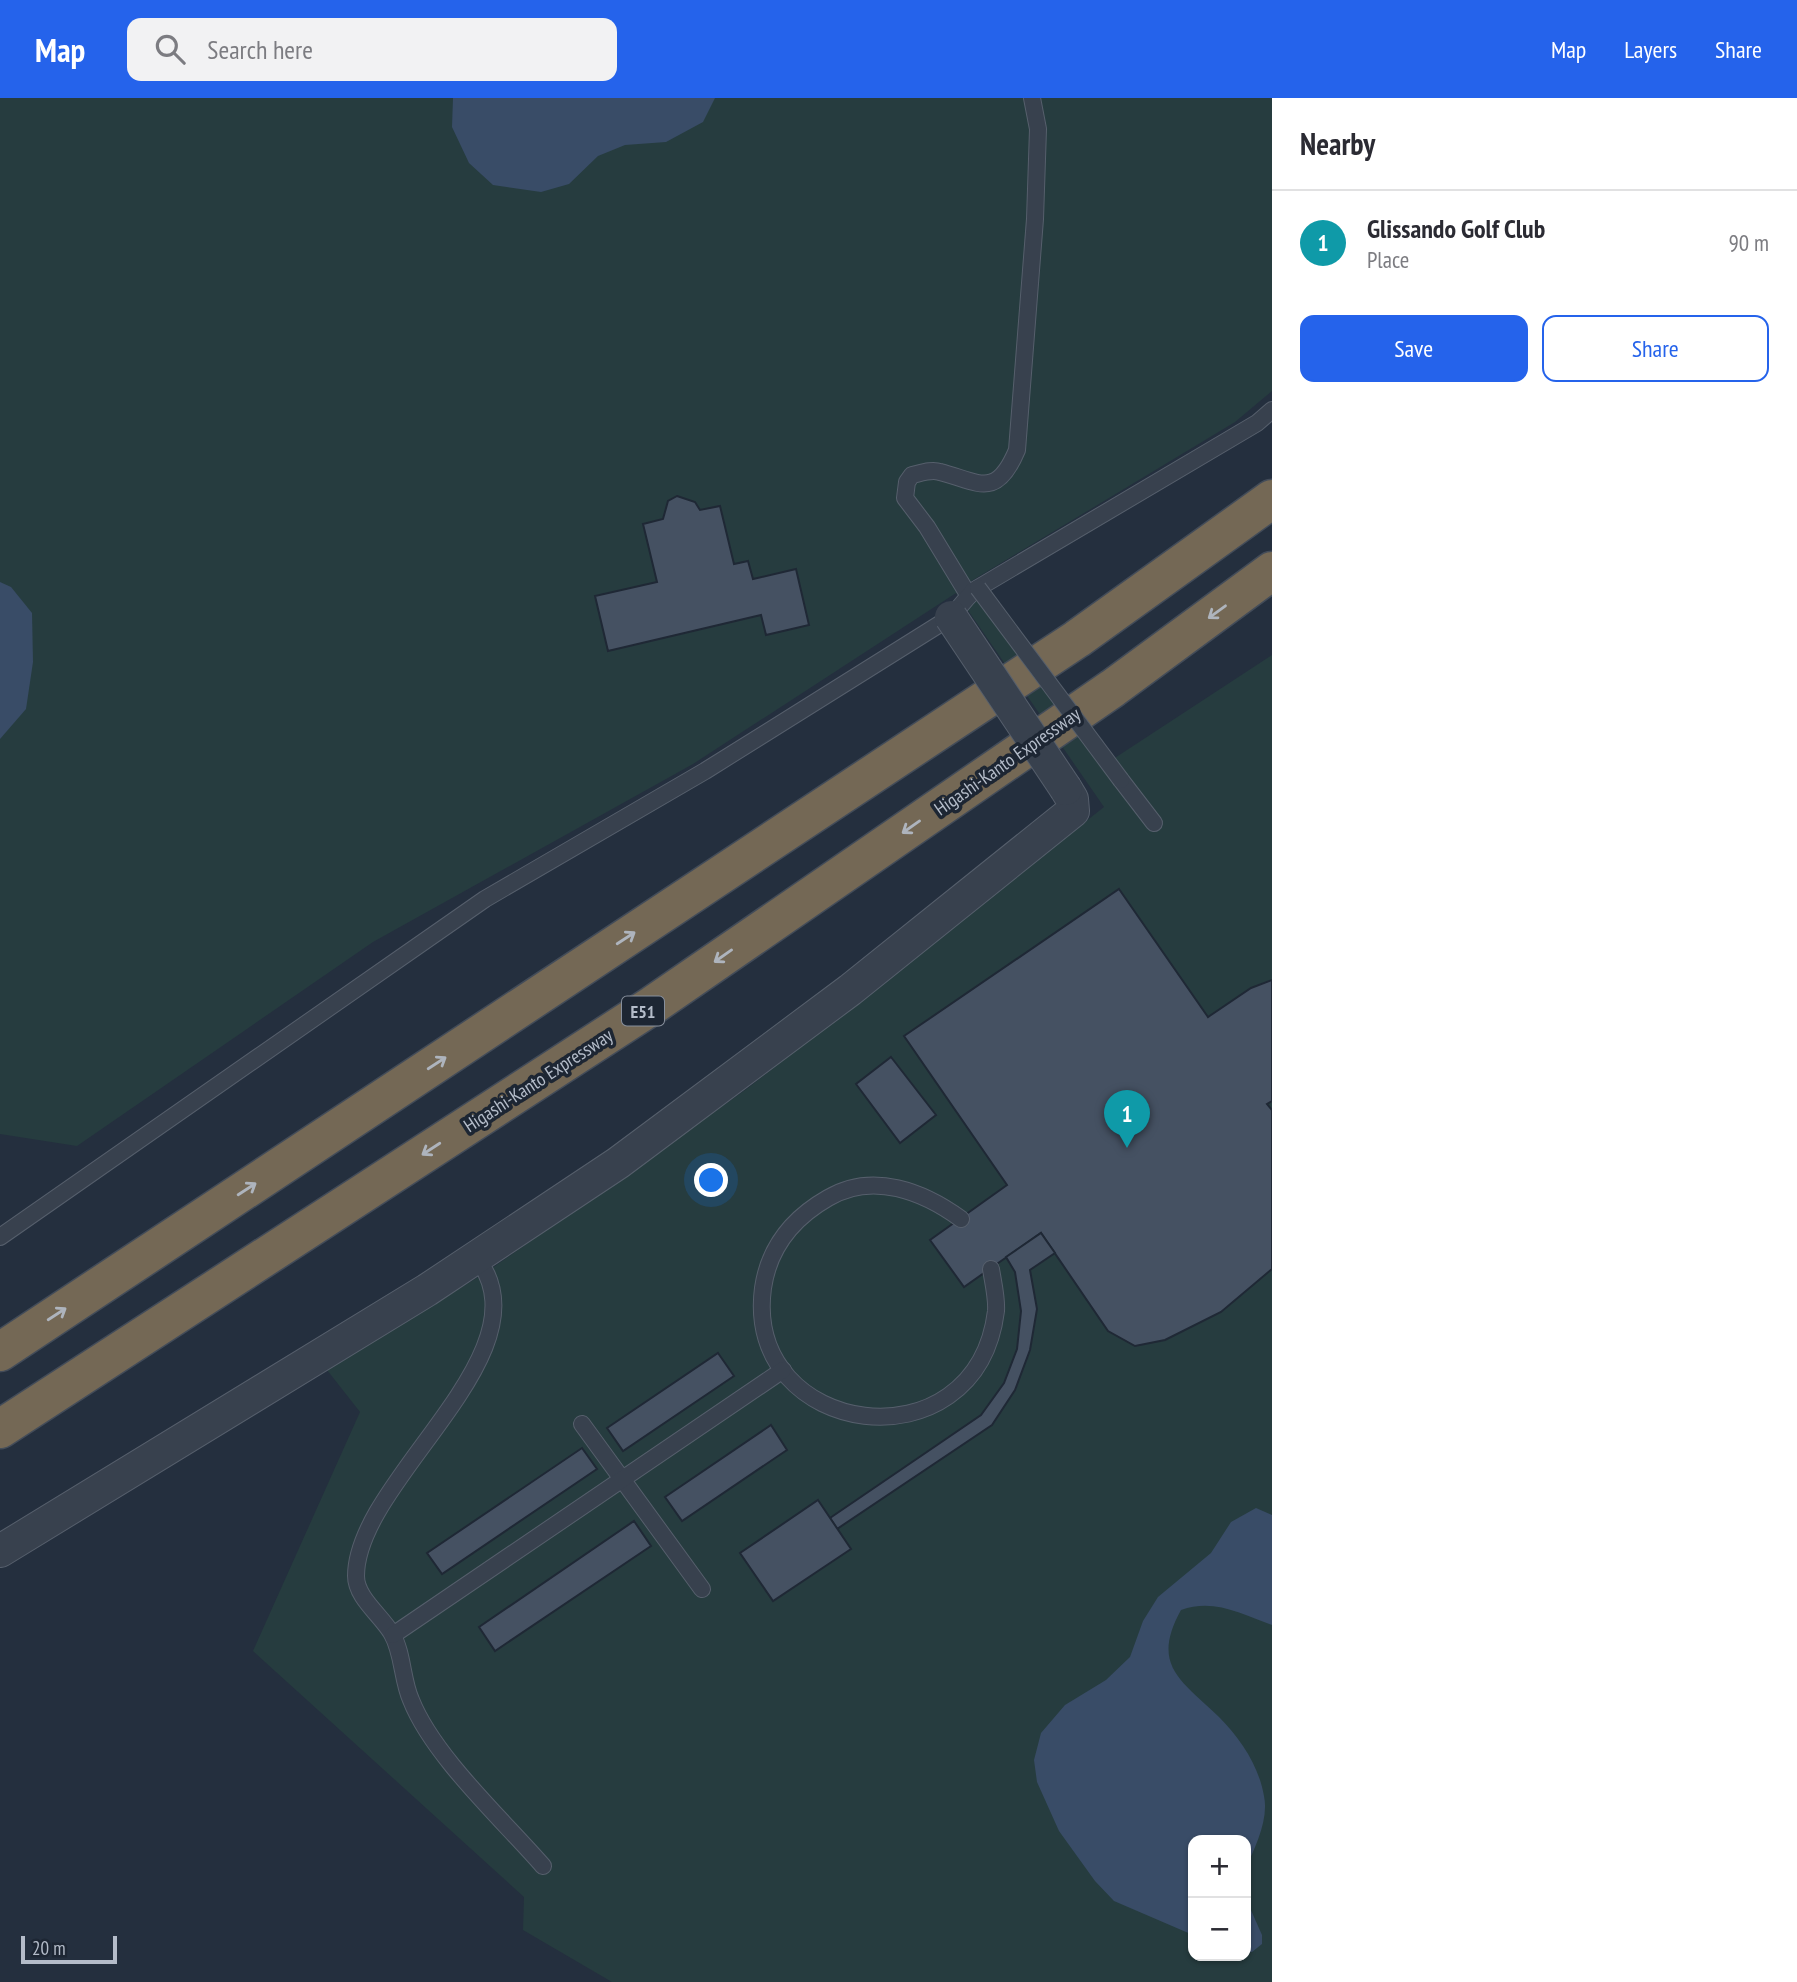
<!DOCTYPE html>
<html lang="en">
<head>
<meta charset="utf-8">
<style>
	body { margin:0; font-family:"PT Sans Narrow",sans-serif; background:#f2f2f3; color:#2b2b33 }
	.controls { position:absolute; right:21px; bottom:21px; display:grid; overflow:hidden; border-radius:14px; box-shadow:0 2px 5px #0004 }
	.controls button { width:63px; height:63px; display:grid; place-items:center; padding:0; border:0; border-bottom:2px solid #e1e1e2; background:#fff; color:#2b2b33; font:35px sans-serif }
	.scale { position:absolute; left:21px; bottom:18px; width:96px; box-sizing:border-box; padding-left:7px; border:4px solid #b4bcc9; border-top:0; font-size:19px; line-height:24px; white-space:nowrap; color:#b4bcc9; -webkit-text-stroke:5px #1d2633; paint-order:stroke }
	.you { position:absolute; left:712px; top:1083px; width:24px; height:24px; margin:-18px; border:5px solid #fff; border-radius:50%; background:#1a73e8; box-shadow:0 0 0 10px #1a73e833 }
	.badge { display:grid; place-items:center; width:46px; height:46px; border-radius:50%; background:#2563eb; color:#fff; font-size:23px; font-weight:700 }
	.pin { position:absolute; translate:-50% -58px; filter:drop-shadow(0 2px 4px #0008) }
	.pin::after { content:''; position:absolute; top:37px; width:24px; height:21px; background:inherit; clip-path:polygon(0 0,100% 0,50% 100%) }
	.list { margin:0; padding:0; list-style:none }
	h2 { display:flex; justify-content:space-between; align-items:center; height:91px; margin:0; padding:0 28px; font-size:30px }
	h2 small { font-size:23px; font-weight:400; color:#7c7c81 }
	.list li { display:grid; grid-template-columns:46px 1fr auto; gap:21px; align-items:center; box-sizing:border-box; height:105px; padding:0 28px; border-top:2px solid #e1e1e2 }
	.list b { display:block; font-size:26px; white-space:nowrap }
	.list p { margin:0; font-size:23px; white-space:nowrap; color:#7c7c81 }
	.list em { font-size:23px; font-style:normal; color:#7c7c81 }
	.actions { display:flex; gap:14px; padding:21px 28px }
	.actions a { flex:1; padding:16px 0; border:2px solid #2563eb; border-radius:14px; text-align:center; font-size:24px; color:#2563eb }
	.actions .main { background:#2563eb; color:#fff }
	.icon { flex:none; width:38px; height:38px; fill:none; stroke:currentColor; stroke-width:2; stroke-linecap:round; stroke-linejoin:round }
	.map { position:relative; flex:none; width:1272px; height:1884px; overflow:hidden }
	header { display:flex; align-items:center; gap:42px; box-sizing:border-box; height:98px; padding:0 35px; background:#2563eb; color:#fff }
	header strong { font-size:33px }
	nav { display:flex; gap:38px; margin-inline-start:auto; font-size:24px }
	.search { width:490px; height:63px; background:#f2f2f3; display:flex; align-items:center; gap:18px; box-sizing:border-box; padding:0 24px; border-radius:14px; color:#7c7c81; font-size:26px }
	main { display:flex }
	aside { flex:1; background:#fff }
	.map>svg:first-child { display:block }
	.green { fill:#263c3f; fill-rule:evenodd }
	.water { fill:#394c67 }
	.building { fill:#455162; stroke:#1f2835; stroke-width:2 }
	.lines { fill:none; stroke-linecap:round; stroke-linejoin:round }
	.lane-casing { stroke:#565f6c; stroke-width:18 }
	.street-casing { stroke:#565f6c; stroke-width:34 }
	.highway-casing { stroke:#434c59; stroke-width:41 }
	.lane { stroke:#38414e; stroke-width:16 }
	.street { stroke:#38414e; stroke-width:32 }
	.highway { stroke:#746855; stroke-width:38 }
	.lane-bridge-casing { stroke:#565f6c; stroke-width:18; stroke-linecap:butt }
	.street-bridge-casing { stroke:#565f6c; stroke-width:34; stroke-linecap:butt }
	.lane-bridge { stroke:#38414e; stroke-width:16 }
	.street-bridge { stroke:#38414e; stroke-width:32 }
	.oneway { stroke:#aeb4bd }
	.labels { text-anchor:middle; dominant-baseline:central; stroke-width:7; stroke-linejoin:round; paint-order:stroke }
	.shield { fill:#1d2633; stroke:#878f9c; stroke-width:2 }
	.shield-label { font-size:18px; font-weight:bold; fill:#b4bcc9 }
	.street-label { font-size:19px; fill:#b4bcc9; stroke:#1d2633 }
</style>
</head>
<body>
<header>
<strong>Map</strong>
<div class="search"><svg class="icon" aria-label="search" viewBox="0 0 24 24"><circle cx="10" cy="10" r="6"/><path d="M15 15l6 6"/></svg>Search here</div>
<nav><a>Map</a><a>Layers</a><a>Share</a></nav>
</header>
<main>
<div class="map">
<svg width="1272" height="1884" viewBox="0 0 1272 1884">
	<rect width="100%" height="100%" fill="#242f3e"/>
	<path class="green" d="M0 0H1272V293L1235 324 968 485 1101 669 1272 557V1884H612L523 1832 524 1799 253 1553 360 1314 327 1272 488 1173 748 990 1104 709 956 495 693 666 373 844 77 1048 0 1036ZM1193 1742H1246V1858H1193Z"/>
	<g class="water">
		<polygon points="453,0 715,0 703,24 666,44 625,47 598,58 569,86 541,94 493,87 469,65 452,29"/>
		<polygon points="0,484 11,489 32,515 33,564 26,611 0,641"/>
		<path d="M1256 1410 1272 1417V1527C1241 1516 1214 1500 1181 1512 1150 1568 1182 1583 1219 1619 1240 1640 1259 1668 1264 1698 1269 1722 1255 1749 1246 1770V1742H1193V1837L1114 1803 1095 1783 1059 1733 1037 1684 1034 1662 1041 1635 1065 1607 1106 1582 1130 1559 1143 1523 1158 1499 1211 1455 1231 1424Z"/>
		<polygon points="1246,1801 1262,1837 1262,1846 1252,1854 1246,1854"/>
	</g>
	<g class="building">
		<polygon points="677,398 695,404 700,412 720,408 734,466 748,463 753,481 796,471 809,527 766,537 761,517 608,553 595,498 657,484 643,426 663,421 668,403"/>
		<polygon points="1119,791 1208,919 1251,890 1272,882 1272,1003 1267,1006 1272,1012 1272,1171 1221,1214 1165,1242 1135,1248 1108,1233 1041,1135 964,1189 930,1142 1007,1087 904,938"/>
		<polygon points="891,959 936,1017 900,1045 856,986"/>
		<polygon points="1041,1135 1055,1155 1030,1172 1037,1211 1030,1252 1015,1292 992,1327 837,1431 830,1420 981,1317 1004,1285 1017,1251 1021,1213 1015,1174 1006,1159"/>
		<polygon points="718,1255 734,1278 623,1353 607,1330"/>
		<polygon points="771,1327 787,1352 682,1423 665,1399"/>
		<polygon points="582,1350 597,1371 442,1476 427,1455"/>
		<polygon points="818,1402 851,1451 773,1503 740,1455"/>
		<polygon points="634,1423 651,1448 495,1553 479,1529"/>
	</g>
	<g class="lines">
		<g class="lane-casing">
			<g id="lane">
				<path d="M969 498 927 429 905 400 907 384 912 377C921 375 932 371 940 374 979 384 996 402 1017 352L1035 121 1038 31 1032 0"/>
				<polyline points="1121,682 1154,725"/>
				<path d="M961 1121C924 1094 873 1073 828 1100 793 1120 769 1149 763 1190 743 1340 976 1373 996 1213 997 1200 993 1184 991 1171"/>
				<polyline points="0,1139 485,801 705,673 951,519 973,493 1257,325 1272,312"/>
				<path d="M476 1159C552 1254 356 1381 356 1478 356 1500 382 1518 392 1536 403 1555 402 1582 411 1602 433 1658 503 1722 543 1768"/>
				<polyline points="582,1326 702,1491"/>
				<polyline points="393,1537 783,1272"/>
			</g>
		</g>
		<g class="street-casing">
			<polyline id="street" points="0,1453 427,1192 618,1065 850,892 1073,713 1072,701 1066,691"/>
		</g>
		<g class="highway-casing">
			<g id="highway">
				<polyline points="0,1254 1077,541 1272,401"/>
				<polyline points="0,1331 653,907 1113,590 1272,473"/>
			</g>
		</g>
		<use href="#lane" class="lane"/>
		<use href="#street" class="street"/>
		<use href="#highway" class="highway"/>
		<g class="lane-bridge-casing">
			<polyline id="lane-bridge" points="978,490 1121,682"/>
		</g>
		<g class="street-bridge-casing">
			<polyline id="street-bridge" points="951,519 1066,691"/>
		</g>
		<use href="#lane-bridge" class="lane-bridge"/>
		<use href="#street-bridge" class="street-bridge"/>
	</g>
	<defs><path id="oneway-shaft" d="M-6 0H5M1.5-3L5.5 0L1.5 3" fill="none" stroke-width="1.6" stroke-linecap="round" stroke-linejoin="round" transform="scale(1.75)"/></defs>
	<g class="oneway">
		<use href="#oneway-shaft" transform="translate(1217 514) rotate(144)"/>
		<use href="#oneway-shaft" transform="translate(911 729) rotate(145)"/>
		<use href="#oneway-shaft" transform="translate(626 840) rotate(-33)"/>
		<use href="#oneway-shaft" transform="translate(723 858) rotate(145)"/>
		<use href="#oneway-shaft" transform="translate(437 965) rotate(-33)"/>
		<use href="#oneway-shaft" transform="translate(431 1051) rotate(147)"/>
		<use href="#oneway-shaft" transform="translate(247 1091) rotate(-33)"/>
		<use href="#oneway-shaft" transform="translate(57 1216) rotate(-33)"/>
	</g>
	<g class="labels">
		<rect class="shield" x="622" y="898.5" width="42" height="29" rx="5"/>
		<g class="shield-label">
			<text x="643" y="913">E51</text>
		</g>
		<g class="street-label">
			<text transform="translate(1007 663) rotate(-35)">Higashi-Kanto Expressway</text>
			<text transform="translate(538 982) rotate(-33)">Higashi-Kanto Expressway</text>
		</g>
	</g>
</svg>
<div class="controls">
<button>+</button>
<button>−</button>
</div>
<div class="scale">20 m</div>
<div class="you"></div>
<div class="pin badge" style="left:1127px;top:1050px;background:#0f9aa8">1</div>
</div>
<aside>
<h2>Nearby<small></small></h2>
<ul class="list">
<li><span class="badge" style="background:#0f9aa8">1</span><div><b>Glissando Golf Club</b><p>Place</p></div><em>90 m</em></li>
</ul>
<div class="actions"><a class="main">Save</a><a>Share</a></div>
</aside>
</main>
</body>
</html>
